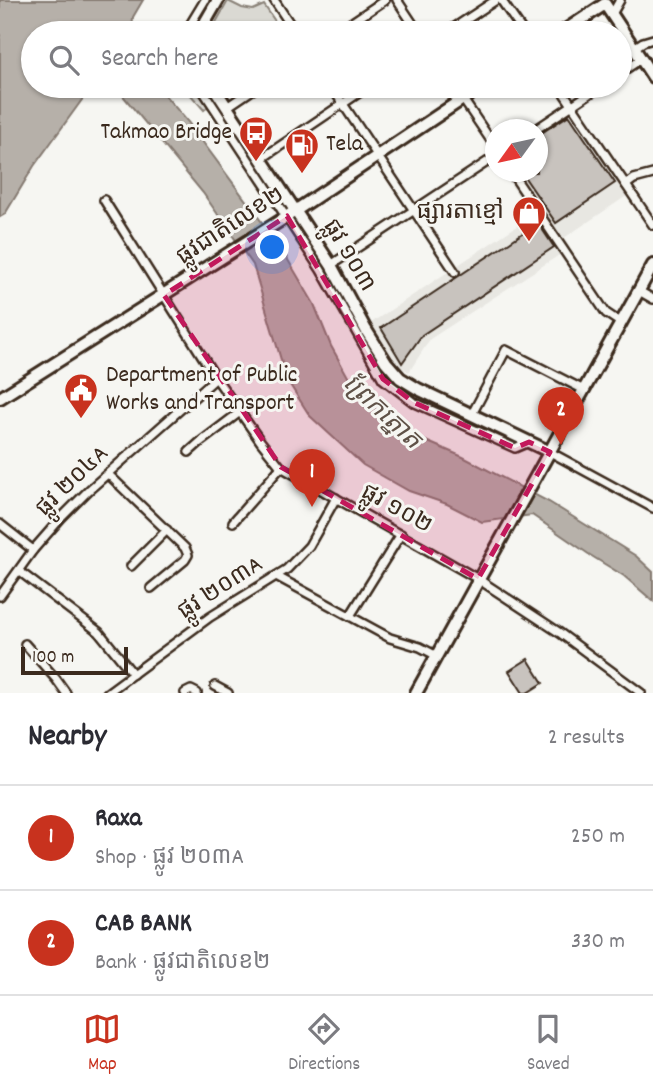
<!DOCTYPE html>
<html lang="en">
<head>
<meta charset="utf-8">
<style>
	body { margin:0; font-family:Dekko,"Noto Sans Khmer",sans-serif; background:#f7f7f7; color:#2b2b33 }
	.compass { position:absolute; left:485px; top:119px; width:63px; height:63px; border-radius:50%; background:#fff; box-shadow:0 2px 5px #0004; rotate:237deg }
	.scale { position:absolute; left:21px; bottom:18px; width:107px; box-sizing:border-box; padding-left:7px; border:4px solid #3b2a1e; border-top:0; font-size:19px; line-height:24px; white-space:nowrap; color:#3b2a1e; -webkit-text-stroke:5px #f6f6f2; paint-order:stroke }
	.you { position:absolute; left:273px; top:248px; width:24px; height:24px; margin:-18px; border:5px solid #fff; border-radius:50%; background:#1a73e8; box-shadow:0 0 0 10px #1a73e833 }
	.badge { display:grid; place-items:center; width:46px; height:46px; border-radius:50%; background:#c8321e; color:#fff; font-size:23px; font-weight:700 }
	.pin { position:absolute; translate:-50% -58px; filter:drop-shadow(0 2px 4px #0008) }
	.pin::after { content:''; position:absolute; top:37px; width:24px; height:21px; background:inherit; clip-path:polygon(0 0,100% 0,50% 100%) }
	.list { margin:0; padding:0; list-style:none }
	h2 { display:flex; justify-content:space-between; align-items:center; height:91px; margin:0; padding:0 28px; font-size:30px }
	h2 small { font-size:23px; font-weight:400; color:#7c7c81 }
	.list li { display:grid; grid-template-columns:46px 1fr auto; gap:21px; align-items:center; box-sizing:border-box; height:105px; padding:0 28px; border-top:2px solid #e1e1e2 }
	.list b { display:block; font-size:26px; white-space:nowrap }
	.list p { margin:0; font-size:23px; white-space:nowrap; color:#7c7c81 }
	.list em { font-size:23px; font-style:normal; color:#7c7c81 }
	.icon { flex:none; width:38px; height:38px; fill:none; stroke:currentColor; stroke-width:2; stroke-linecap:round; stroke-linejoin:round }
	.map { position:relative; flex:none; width:653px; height:693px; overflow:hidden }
	.search { position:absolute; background:#fff; box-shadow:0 2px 5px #0004; left:21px; right:21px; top:21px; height:77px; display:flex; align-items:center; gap:18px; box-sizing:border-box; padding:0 24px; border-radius:38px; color:#7c7c81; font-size:26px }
	.sheet { height:301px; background:#fff }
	nav { display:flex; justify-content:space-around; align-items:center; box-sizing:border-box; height:98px; border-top:2px solid #e1e1e2; background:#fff; font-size:19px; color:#7c7c81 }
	nav a { display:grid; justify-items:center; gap:4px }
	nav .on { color:#c8321e }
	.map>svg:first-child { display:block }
	.built { fill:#e8e7e2 }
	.green { fill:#dad9d3; stroke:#8a8278; stroke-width:2 }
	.water { fill:#b6b0a9; stroke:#857a71; stroke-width:2 }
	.building { fill:#c8c3be; stroke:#3b2a1e; stroke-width:2 }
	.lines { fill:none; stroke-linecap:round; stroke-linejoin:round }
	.street-casing { stroke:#3b2a1e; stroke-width:12 }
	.secondary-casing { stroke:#3b2a1e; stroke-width:16 }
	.primary-casing { stroke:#3b2a1e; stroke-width:16 }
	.street { stroke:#f6f6f2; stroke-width:7 }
	.secondary { stroke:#f6f6f2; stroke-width:10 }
	.primary { stroke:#f6f6f2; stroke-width:10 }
	.marked { fill:#c2185b; fill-opacity:0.2; stroke:#c2185b; stroke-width:5; stroke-dasharray:14 9; stroke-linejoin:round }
	.labels { text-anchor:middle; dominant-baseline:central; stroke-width:6; stroke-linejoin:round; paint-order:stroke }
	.poi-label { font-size:24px; fill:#3b2a1e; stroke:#f6f6f2; text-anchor:end }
	.street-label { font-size:24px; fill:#3b2a1e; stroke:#f6f6f2 }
	.water-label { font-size:26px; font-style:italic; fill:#605248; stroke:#f6f6f2 }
</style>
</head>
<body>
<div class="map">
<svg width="653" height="693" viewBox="0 0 653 693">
	<rect width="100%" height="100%" fill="#f6f6f2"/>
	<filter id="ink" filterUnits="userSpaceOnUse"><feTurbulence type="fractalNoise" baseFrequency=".0143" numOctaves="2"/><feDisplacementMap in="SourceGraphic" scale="14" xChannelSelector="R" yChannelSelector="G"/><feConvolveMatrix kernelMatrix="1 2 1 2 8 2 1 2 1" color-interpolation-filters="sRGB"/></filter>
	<g filter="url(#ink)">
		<polygon class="built" points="570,109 628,195 564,238 570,248 430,339 409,372 399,366 371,323 532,216 502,172 538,172 538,130"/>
		<g class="green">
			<polygon points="228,1 242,8 253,10 264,5 283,33 210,33"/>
			<polygon points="183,86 197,86 210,105 204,110"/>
		</g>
		<g class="water">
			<polygon points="0,0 143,0 133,17 132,33 33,33 33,86 92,86 34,166 5,214 0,217"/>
			<polygon points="115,86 157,86 188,122 281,248 314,304 331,346 352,384 381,415 421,439 463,457 549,502 636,556 653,572 653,601 624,576 590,555 532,515 482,522 447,504 409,491 363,465 310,416 287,380 253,265 203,193"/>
		</g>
		<g class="building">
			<polygon points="569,115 615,183 556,223 521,172 537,172 537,136"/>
			<polygon points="538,223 554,247 422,335 402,363 381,328"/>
			<polygon points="528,659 543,683 527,693 523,693 509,671"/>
		</g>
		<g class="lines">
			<g class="street-casing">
				<g id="street">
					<polyline points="274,0 296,33"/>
					<polyline points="397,0 419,33"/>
					<polyline points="501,0 524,33"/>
					<polyline points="612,14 620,0"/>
					<polyline points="185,33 205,0"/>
					<polyline points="336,33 385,0"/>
					<polyline points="446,33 496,0"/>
					<polyline points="634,48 643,42 653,39"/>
					<polyline points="620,73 641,59"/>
					<polyline points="200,86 321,270 383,379 413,402 515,448 529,442"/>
					<polyline points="331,86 455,272"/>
					<polyline points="454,86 496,148"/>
					<polyline points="559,86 653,225"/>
					<polyline points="227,107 258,86"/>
					<polyline points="535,130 601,86"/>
					<polyline points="261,159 369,86"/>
					<polyline points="511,172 606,313 621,323"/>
					<polyline points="626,185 634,179 653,174"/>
					<polyline points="104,200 216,378 261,442 281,467 478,579 560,633 641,693"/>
					<polyline points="331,265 496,156"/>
					<polyline points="639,291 653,299"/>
					<polyline points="472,414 506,350 584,390"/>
					<polyline points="189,452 199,443 240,412"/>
					<polyline points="550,452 653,508"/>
					<polyline points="108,474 185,548 188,555 185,560 151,588"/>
					<polyline points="233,522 281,467"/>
					<polyline points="0,524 33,550"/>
					<polyline points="131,566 167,530"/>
					<polyline points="19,571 99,632 133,674"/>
					<polyline points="276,576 390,638 420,647 437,656"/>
					<polyline points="0,596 33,550 61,518 89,490 216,378"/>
					<polyline points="350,616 401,534"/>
					<polyline points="25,644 56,679 66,693"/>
					<polyline points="215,686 228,693"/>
					<polyline points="107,693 210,617 287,569 309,546 336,498"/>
					<polyline points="185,693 191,690 197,693"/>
				</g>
			</g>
			<g class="secondary-casing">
				<g id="secondary">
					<polyline points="199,33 218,0"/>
					<polyline points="213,86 331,265 366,330 386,362 400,378 418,389 550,452"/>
				</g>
			</g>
			<g class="primary-casing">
				<g id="primary">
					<polyline points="561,33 605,4 653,77"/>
					<polyline points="0,398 283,219 482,86"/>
					<polyline points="416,693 653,265"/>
				</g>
			</g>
			<use href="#street" class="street"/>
			<use href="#secondary" class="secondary"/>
			<use href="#primary" class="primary"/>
		</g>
	</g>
	<path class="marked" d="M287 216 383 379 413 402 515 448 529 442 550 452 478 579 281 467 164 295Z"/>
	<defs>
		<g id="bus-pin" transform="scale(1.75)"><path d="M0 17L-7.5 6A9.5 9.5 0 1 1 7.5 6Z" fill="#c8321e" stroke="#f6f6f2"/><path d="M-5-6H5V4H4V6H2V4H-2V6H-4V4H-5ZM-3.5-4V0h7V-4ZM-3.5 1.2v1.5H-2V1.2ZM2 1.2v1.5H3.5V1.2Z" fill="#fff"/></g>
		<g id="fuel-pin" transform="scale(1.75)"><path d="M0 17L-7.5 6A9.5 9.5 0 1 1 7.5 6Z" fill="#c8321e" stroke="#f6f6f2"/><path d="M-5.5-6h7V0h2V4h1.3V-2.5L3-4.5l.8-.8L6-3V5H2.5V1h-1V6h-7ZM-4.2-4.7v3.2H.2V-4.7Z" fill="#fff"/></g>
		<g id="shop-pin" transform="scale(1.75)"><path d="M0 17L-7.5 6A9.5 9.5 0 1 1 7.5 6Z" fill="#c8321e" stroke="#f6f6f2"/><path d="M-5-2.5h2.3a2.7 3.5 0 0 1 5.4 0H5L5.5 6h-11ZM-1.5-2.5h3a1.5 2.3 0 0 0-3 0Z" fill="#fff"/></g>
		<g id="civic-pin" transform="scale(1.75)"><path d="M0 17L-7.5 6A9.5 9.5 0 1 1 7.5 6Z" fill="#c8321e" stroke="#f6f6f2"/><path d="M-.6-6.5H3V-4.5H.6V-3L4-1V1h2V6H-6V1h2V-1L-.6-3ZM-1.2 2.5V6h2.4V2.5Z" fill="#fff"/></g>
	</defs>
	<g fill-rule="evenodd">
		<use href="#bus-pin" x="256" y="133"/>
		<use href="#fuel-pin" x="302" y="145"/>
		<use href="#shop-pin" x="529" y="213"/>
		<use href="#civic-pin" x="81" y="390"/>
	</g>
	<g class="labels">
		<g class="poi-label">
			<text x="232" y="133">Takmao Bridge</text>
			<text x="326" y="145" text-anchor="start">Tela</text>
			<text x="504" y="213">ផ្សារតាខ្មៅ</text>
			<text x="106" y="376" text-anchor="start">Department of Public<tspan x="106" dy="28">Works and Transport</tspan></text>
		</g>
		<g class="street-label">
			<text transform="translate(231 227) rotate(-33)">ផ្លូវជាតិលេខ២</text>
			<text transform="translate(348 256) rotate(59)">ផ្លូវ ១០៣</text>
			<text transform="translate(73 482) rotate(-44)">ផ្លូវ ២០៤A</text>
			<text transform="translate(396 510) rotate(29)">ផ្លូវ ១០២</text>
			<text transform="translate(221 589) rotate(-33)">ផ្លូវ ២០៣A</text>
		</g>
		<g class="water-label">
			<text transform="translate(381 413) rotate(43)">ព្រែកត្នោត</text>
		</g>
	</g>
</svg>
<svg class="compass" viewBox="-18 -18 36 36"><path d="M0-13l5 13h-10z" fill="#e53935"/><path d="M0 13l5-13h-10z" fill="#7c7c81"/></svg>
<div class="scale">100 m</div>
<div class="you"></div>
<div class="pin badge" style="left:312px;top:507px">1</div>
<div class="pin badge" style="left:561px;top:445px">2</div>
<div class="search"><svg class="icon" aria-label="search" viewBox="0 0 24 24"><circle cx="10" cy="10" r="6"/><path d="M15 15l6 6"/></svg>Search here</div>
</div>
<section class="sheet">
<h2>Nearby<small>2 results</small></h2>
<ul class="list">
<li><span class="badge">1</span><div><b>Raxa</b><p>Shop · ផ្លូវ ២០៣A</p></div><em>250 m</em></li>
<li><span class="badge">2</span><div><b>CAB BANK</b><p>Bank · ផ្លូវជាតិលេខ២</p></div><em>330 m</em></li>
</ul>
</section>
<nav>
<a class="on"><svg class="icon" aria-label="map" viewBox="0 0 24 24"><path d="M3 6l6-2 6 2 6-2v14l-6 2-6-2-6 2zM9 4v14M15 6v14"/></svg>Map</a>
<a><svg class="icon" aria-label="directions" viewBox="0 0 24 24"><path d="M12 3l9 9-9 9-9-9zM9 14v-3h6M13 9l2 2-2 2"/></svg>Directions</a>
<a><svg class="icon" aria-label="saved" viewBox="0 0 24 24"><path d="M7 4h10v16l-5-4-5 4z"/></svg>Saved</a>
</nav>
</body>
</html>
